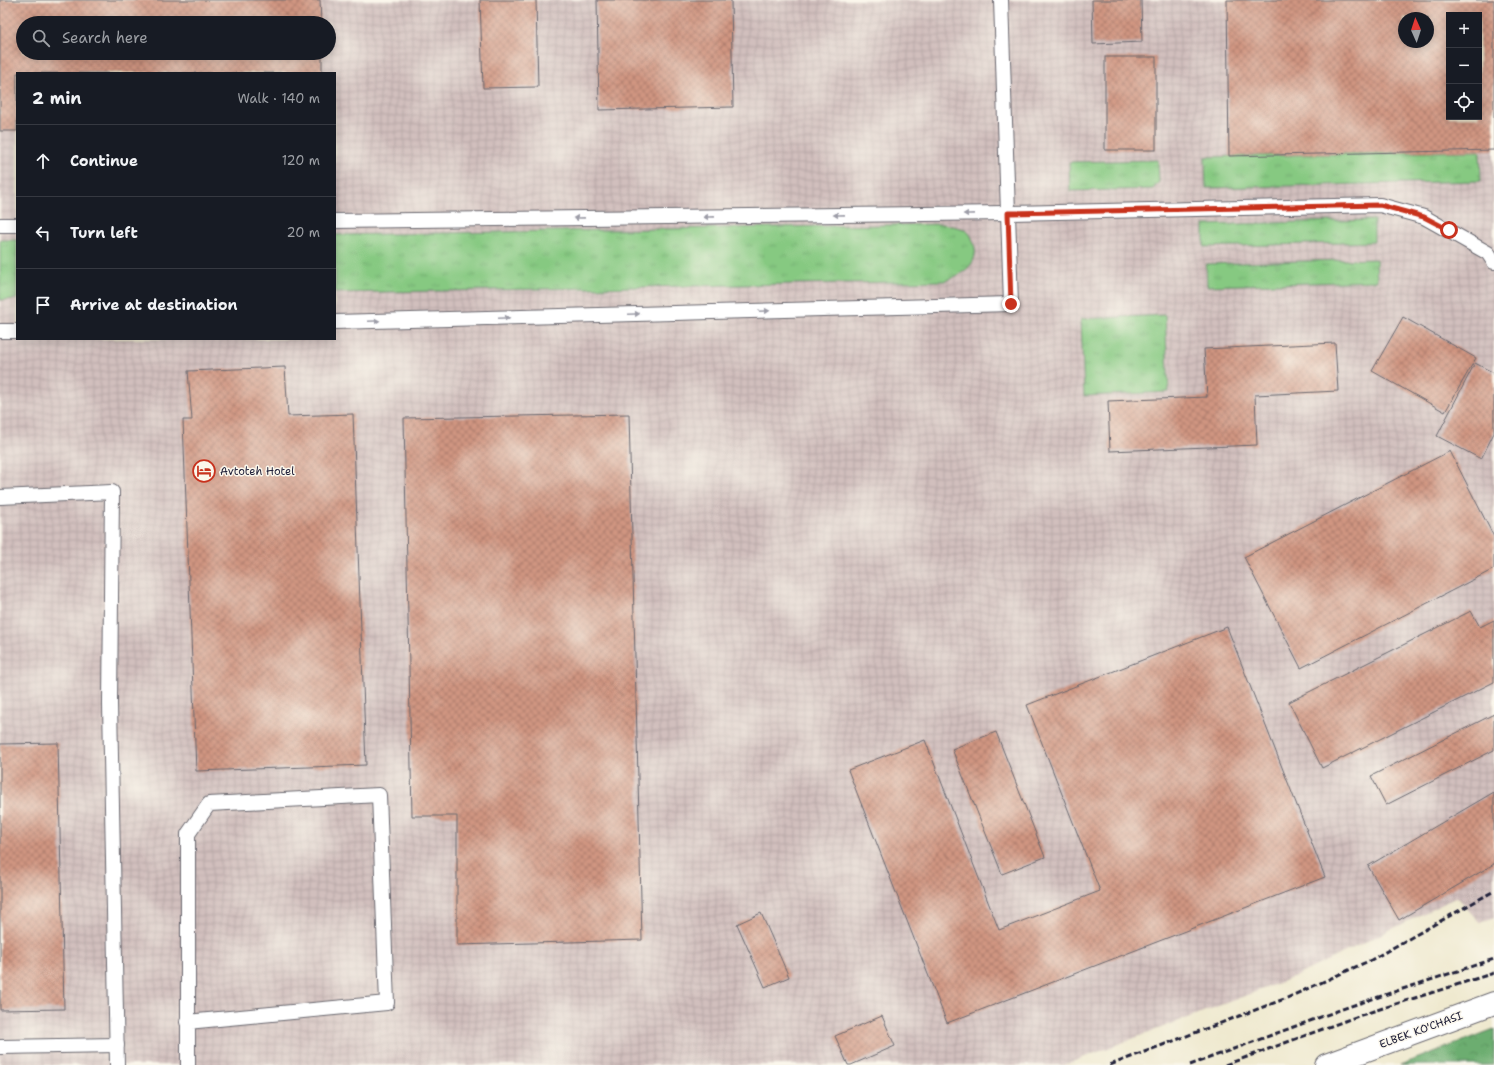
<!DOCTYPE html>
<html lang="en">
<head>
<meta charset="utf-8">
<style>
	body { margin:0; font-family:"Shantell Sans",sans-serif; background:#242831; color:#f1f3f6 }
	.controls { position:absolute; right:12px; top:12px; display:grid; overflow:hidden; border-radius:0px; box-shadow:0 2px 10px #0003 }
	.controls button { width:36px; height:36px; display:grid; place-items:center; padding:0; border:0; border-bottom:1px solid #363941; background:#171b24; color:#f1f3f6; font:20px sans-serif }
	.compass { position:absolute; left:1398px; top:12px; width:36px; height:36px; border-radius:50%; background:#171b24; box-shadow:0 2px 10px #0003; rotate:357deg }
	.stop { position:absolute; width:12px; height:12px; margin:-9px; border:3px solid #c8321e; border-radius:50%; background:#fff }
	.stop.end { background:#c8321e; border-color:#fff; box-shadow:0 1px 4px #0008 }
	.list { margin:0; padding:0; list-style:none }
	h2 { display:flex; justify-content:space-between; align-items:center; height:52px; margin:0; padding:0 16px; font-size:17px }
	h2 small { font-size:13px; font-weight:400; color:#9ea1a6 }
	.list li { display:grid; grid-template-columns:26px 1fr auto; gap:12px; align-items:center; box-sizing:border-box; height:72px; padding:0 16px; border-top:1px solid #363941 }
	.list b { display:block; font-size:15px; white-space:nowrap }
	.list em { font-size:13px; font-style:normal; color:#9ea1a6 }
	.icon { flex:none; width:22px; height:22px; fill:none; stroke:currentColor; stroke-width:2; stroke-linecap:round; stroke-linejoin:round }
	.map { position:relative; flex:none; width:1494px; height:1065px; overflow:hidden }
	.search { position:absolute; background:#171b24; box-shadow:0 2px 10px #0003; left:16px; top:16px; width:320px; height:44px; display:flex; align-items:center; gap:10px; box-sizing:border-box; padding:0 14px; border-radius:22px; color:#9ea1a6; font-size:15px }
	.panel { position:absolute; background:#171b24; box-shadow:0 2px 10px #0003; left:16px; top:72px; width:320px; height:268px; border-radius:0px }
	.map>svg:first-child { display:block }
	.industrial { fill:url(#industrial-grid); fill-rule:evenodd }
	.grass { fill:url(#grass-tufts); stroke:#54765e }
	.forest { fill:url(#forest-crowns); stroke:#476855 }
	.building { fill:url(#building-cross-hatch); fill-rule:evenodd }
	.lines { fill:none; stroke-linecap:round; stroke-linejoin:round }
	.lane-casing { stroke:#6a686f; stroke-width:16 }
	.secondary-casing { stroke:#6a686f; stroke-width:24 }
	.lane { stroke:#fff; stroke-width:14 }
	.secondary { stroke:#fff; stroke-width:22 }
	.rail { stroke:#22223b; stroke-width:3; stroke-dasharray:6 3; stroke-linecap:butt }
	.oneway { fill:#9c9ca7 }
	.route { stroke:#c8321e; stroke-width:5 }
	.labels { text-anchor:middle; dominant-baseline:central; stroke-width:3; stroke-linejoin:round; paint-order:stroke }
	.poi-label { font-size:11px; fill:#22223b; stroke:#fbf7ec; text-anchor:start }
	.street-label { font-size:11px; fill:#22223b; stroke:#fbf7ec }
</style>
</head>
<body>
<div class="map">
<svg width="1494" height="1065" viewBox="0 0 1494 1065">
	<defs>
		<pattern id="industrial-grid" width="8" height="8" patternUnits="userSpaceOnUse"><rect width="8" height="8" fill="#d1bfbd"/><path d="M0 4h8M4 0v8" fill="none" stroke="#b3a4a3"/></pattern>
		<pattern id="grass-tufts" width="24" height="20" patternUnits="userSpaceOnUse"><rect width="24" height="20" fill="#86c981"/><path d="M3 7l-1-3M5 7V3M7 7l1-3M15 17l-1-3M17 17v-4M19 17l1-3" fill="none" stroke="#73ac70"/></pattern>
		<pattern id="forest-crowns" width="20" height="18" patternUnits="userSpaceOnUse"><rect width="20" height="18" fill="#6cad6f"/><path d="M2 6a3 3 0 1 1 6 0M12 15a3 3 0 1 1 6 0" fill="none" stroke="#588c5c"/></pattern>
		<pattern id="building-cross-hatch" width="8" height="8" patternUnits="userSpaceOnUse"><rect width="8" height="8" fill="#d09581"/><path d="M0 0l8 8M0 8l8-8" fill="none" stroke="#a8796b"/></pattern>
	</defs>
	<rect width="100%" height="100%" fill="#fbf7ec"/>
	<filter id="ink" filterUnits="userSpaceOnUse"><feTurbulence type="fractalNoise" baseFrequency=".025" numOctaves="2"/><feDisplacementMap in="SourceGraphic" scale="8" xChannelSelector="R" yChannelSelector="G"/><feConvolveMatrix kernelMatrix="1 2 1 2 8 2 1 2 1" color-interpolation-filters="sRGB"/></filter>
	<filter id="wash" filterUnits="userSpaceOnUse"><feTurbulence type="fractalNoise" baseFrequency=".012" numOctaves="4" result="noise"/><feDisplacementMap in="SourceGraphic" scale="16" xChannelSelector="R" yChannelSelector="G"/><feGaussianBlur stdDeviation="0.9" result="paint"/><feColorMatrix in="noise" values="0 0 0 0 0 0 0 0 0 0 0 0 0 0 0 0 0 1.4 0 .05"/><feComposite in="paint" operator="in"/></filter>
	<g filter="url(#wash)">
		<rect width="100%" height="100%" fill="#efe9cf"/>
		<path class="industrial" d="M0 0H1494V917L1480 923 1457 897 1294 977 1064 1065H0ZM1449 15H1479V117H1449ZM1404 18H1428V42H1404ZM23 23H329V53H23ZM17 73H335V339H17Z"/>
		<g class="grass">
			<polygon points="1480,151 1481,181 1206,188 1205,157"/>
			<polygon points="1158,160 1159,182 1153,189 1070,191 1069,162"/>
			<polygon points="1374,220 1374,242 1204,247 1204,225"/>
			<path d="M943 224C951 226 963 227 969 233 972 237 974 243 975 248 978 266 959 276 944 281L335 293V235Z"/>
			<polygon points="0,240 17,240 17,299 0,300"/>
			<polygon points="1376,259 1377,281 1207,286 1206,264"/>
			<polygon points="1165,315 1169,392 1084,396 1081,319"/>
		</g>
		<polygon class="forest" points="1494,1029 1494,1065 1400,1065"/>
		<g id="blocks">
			<g class="building">
				<polygon points="0,0 320,0 321,23 23,23 23,53 322,53 322,73 17,73 17,131 0,131"/>
				<polygon points="480,0 536,0 538,87 483,88"/>
				<polygon points="597,0 731,0 733,107 599,110"/>
				<polygon points="1092,0 1141,0 1142,42 1093,44"/>
				<path d="M1227 0H1494V150L1229 156ZM1449 15H1479V117H1449ZM1404 18H1428V42H1404Z"/>
				<rect x="1105" y="57" width="51" height="93"/>
				<polygon points="1403,317 1476,358 1445,412 1372,371"/>
				<polygon points="1335,343 1338,391 1255,395 1257,445 1110,451 1108,401 1207,397 1204,349"/>
				<polygon points="1475,363 1494,373 1494,433 1481,459 1437,436"/>
				<polygon points="285,367 288,416 353,414 366,765 196,771 183,420 192,420 188,371"/>
				<polygon points="629,414 642,940 457,945 457,816 412,816 404,418"/>
				<polygon points="1450,451 1494,537 1494,569 1301,668 1244,557"/>
				<polygon points="1471,611 1480,627 1494,620 1494,682 1322,768 1289,702"/>
				<polygon points="1227,627 1325,877 947,1023 848,770 925,740 999,930 1100,891 1027,705"/>
				<polygon points="1494,714 1494,750 1386,805 1371,776"/>
				<polygon points="996,732 1045,857 1002,874 952,749"/>
				<polygon points="58,743 64,1009 0,1010 0,744"/>
				<polygon points="1494,792 1494,864 1399,920 1368,866"/>
				<polygon points="761,913 789,977 765,987 737,924"/>
				<polygon points="882,1016 895,1046 851,1065 848,1065 835,1036"/>
			</g>
		</g>
	</g>
	<g filter="url(#ink)">
		<use href="#blocks" fill-opacity="0" stroke="#6a686f" stroke-width="1"/>
		<g class="lines">
			<g class="lane-casing">
				<g id="lane">
					<polyline points="335,221 1008,213 1380,205 1424,217 1488,253 1494,262"/>
					<polyline points="0,225 17,225"/>
					<polyline points="335,322 1011,304 1001,0"/>
					<polyline points="0,331 17,331"/>
					<polyline points="0,497 112,492 110,704 117,1065"/>
					<polyline points="187,1022 387,1003 379,795 209,804 188,834 188,1065"/>
					<polyline points="0,1047 117,1045"/>
				</g>
			</g>
			<g class="secondary-casing">
				<polyline id="secondary" points="1326,1065 1494,1003"/>
			</g>
			<use href="#lane" class="lane"/>
			<use href="#secondary" class="secondary"/>
			<g class="rail">
				<polyline points="1110,1065 1287,998 1371,960 1494,891"/>
				<polyline points="1190,1065 1348,1007 1494,959"/>
				<polyline points="1225,1065 1361,1015 1494,973"/>
			</g>
		</g>
		<defs><path id="oneway-solid" d="M-6-.8H1V-3.2L6.5 0L1 3.2V.8H-6Z"/></defs>
		<g class="oneway">
			<use href="#oneway-solid" transform="translate(969 214) rotate(179)"/>
			<use href="#oneway-solid" transform="translate(839 215) rotate(179)"/>
			<use href="#oneway-solid" transform="translate(709 217) rotate(179)"/>
			<use href="#oneway-solid" transform="translate(579 218) rotate(179)"/>
			<use href="#oneway-solid" transform="translate(764 311) rotate(-2)"/>
			<use href="#oneway-solid" transform="translate(634 314) rotate(-2)"/>
			<use href="#oneway-solid" transform="translate(504 318) rotate(-2)"/>
			<use href="#oneway-solid" transform="translate(374 321) rotate(-2)"/>
		</g>
	</g>
	<g class="lines" filter="url(#ink)">
		<polyline class="route" points="1011,304 1008,213 1380,205 1424,217 1449,230"/>
	</g>
	<defs>
		<g id="hotel-ring" transform="scale(1.15)"><circle r="9.5" fill="#fbf7ec" stroke="#c8321e" stroke-width="1.5"/><path d="M-6-4.5h1.5V1H6V5H4.5V3h-9V5H-6ZM-4 0a1.8 1.8 0 1 1 3.6 0ZM.5 0V-2.5h3Q6-2.5 6 0Z" fill="#c8321e"/></g>
	</defs>
	<g fill-rule="evenodd">
		<use href="#hotel-ring" x="204" y="471"/>
	</g>
	<g class="labels">
		<g class="poi-label">
			<text x="220" y="471">Avtoteh Hotel</text>
		</g>
		<g class="street-label">
			<text transform="translate(1421 1030) rotate(-20)">ELBEK KO'CHASI</text>
		</g>
	</g>
</svg>
<div class="controls">
<button>+</button>
<button>−</button>
<button><svg class="icon" aria-label="locate" viewBox="0 0 24 24"><circle cx="12" cy="12" r="6"/><path d="M12 2v4M12 18v4M2 12h4M18 12h4"/></svg></button>
</div>
<svg class="compass" viewBox="-18 -18 36 36"><path d="M0-13l5 13h-10z" fill="#e53935"/><path d="M0 13l5-13h-10z" fill="#9ea1a6"/></svg>
<div class="stop" style="left:1449px;top:230px"></div>
<div class="stop end" style="left:1011px;top:304px"></div>
<div class="search"><svg class="icon" aria-label="search" viewBox="0 0 24 24"><circle cx="10" cy="10" r="6"/><path d="M15 15l6 6"/></svg>Search here</div>
<section class="panel">
<h2>2 min<small>Walk · 140 m</small></h2>
<ul class="list">
<li><svg class="icon" aria-label="ahead" viewBox="0 0 24 24"><path d="M12 20V5M6 11l6-6 6 6"/></svg><div><b>Continue</b></div><em>120 m</em></li>
<li><svg class="icon" aria-label="left" viewBox="0 0 24 24"><path d="M17 20v-9H6M10 6l-5 5 5 5"/></svg><div><b>Turn left</b></div><em>20 m</em></li>
<li><svg class="icon" aria-label="arrive" viewBox="0 0 24 24"><path d="M6 21V4h12l-3 4 3 4H6"/></svg><div><b>Arrive at destination</b></div></li>
</ul>
</section>
</div>
</body>
</html>
